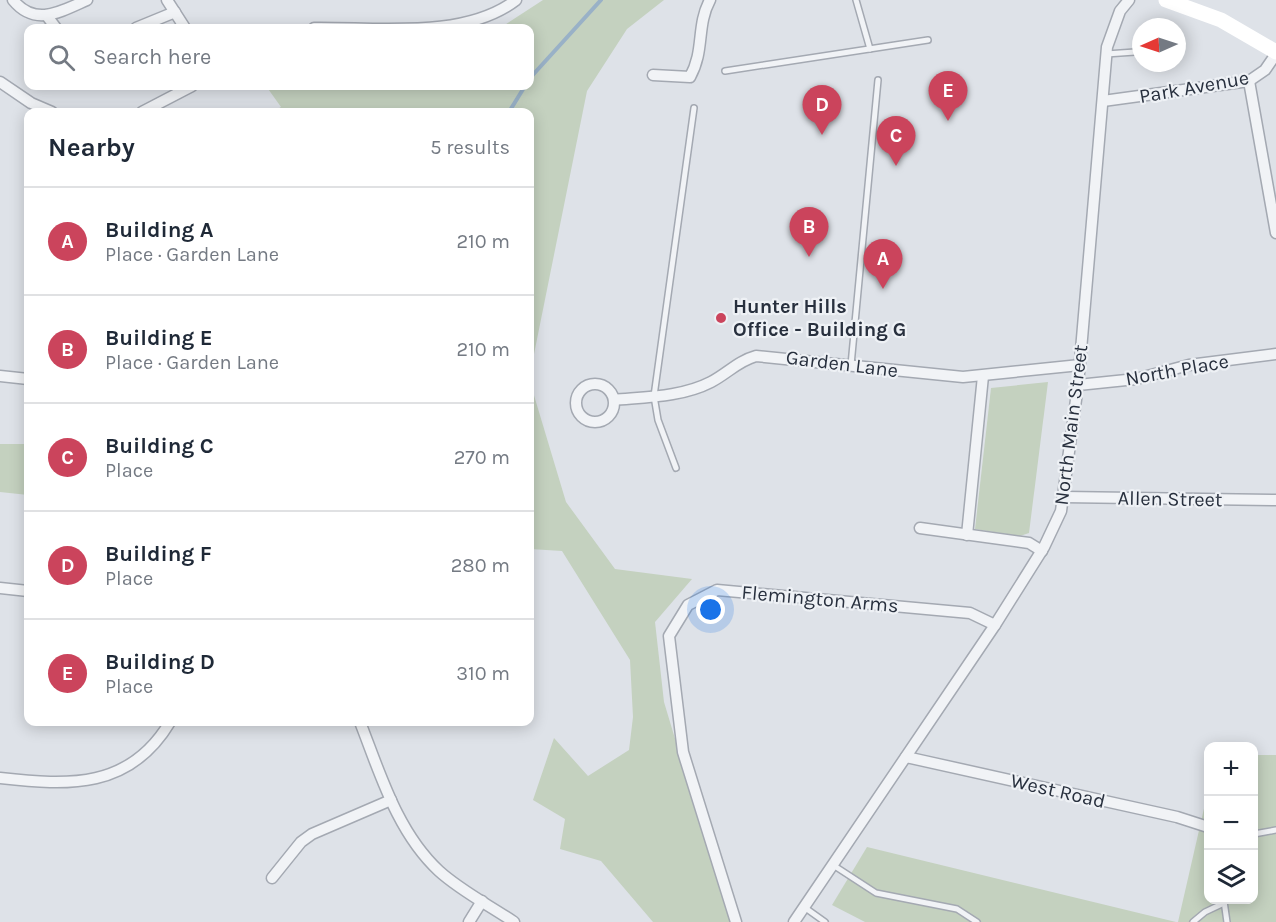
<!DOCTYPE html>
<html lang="en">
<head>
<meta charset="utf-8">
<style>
	body { margin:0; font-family:Karla,sans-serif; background:#f6f6f7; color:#1f2937 }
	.controls { position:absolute; right:18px; bottom:18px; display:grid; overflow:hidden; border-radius:12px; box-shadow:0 3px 15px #0003 }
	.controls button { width:54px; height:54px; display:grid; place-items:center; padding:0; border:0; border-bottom:2px solid #e0e1e3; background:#fff; color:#1f2937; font:30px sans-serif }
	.compass { position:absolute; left:1132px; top:18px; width:54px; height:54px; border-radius:50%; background:#fff; box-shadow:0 3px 15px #0003; rotate:267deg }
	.you { position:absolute; left:711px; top:610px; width:21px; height:21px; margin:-15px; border:4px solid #fff; border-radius:50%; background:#1a73e8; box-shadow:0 0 0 9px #1a73e833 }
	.badge { display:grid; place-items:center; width:39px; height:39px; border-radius:50%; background:#cb445c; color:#fff; font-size:20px; font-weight:700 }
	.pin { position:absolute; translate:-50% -50px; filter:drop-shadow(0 2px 3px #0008) }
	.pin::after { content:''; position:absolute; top:32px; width:21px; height:18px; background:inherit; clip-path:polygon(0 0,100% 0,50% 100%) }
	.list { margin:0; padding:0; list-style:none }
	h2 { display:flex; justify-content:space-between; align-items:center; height:78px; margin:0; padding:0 24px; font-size:26px }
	h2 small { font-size:20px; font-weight:400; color:#747a83 }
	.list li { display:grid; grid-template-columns:39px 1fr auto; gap:18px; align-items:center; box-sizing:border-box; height:108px; padding:0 24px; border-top:2px solid #e0e1e3 }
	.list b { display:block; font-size:22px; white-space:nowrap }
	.list p { margin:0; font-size:20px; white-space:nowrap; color:#747a83 }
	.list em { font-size:20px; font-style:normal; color:#747a83 }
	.icon { flex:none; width:33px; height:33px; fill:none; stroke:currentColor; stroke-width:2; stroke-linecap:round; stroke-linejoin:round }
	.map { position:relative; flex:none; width:1276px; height:922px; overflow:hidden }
	.search { position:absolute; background:#fff; box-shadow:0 3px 15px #0003; left:24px; top:24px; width:510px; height:66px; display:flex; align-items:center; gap:15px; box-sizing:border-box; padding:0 21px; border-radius:12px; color:#747a83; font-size:22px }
	.panel { position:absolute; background:#fff; box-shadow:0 3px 15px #0003; left:24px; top:108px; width:510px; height:618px; border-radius:12px }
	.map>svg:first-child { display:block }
	.green { fill:#c4d1bf }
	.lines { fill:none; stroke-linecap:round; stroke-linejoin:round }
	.stream { stroke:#99b1c7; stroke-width:4 }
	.lane-casing { stroke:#a4a9b2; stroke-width:8 }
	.street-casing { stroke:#a4a9b2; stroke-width:13 }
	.lane { stroke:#f1f3f6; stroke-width:5 }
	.street { stroke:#f1f3f6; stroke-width:10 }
	.secondary { stroke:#fff; stroke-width:15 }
	.poi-dot { fill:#cb445c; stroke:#eef1f5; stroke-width:2 }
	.labels { text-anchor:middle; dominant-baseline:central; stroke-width:4.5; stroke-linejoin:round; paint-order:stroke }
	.street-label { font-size:20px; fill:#28303e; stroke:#eef1f5 }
	.poi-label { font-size:20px; font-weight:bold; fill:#28303e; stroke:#eef1f5; text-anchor:start }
</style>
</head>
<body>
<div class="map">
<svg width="1276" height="922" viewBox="0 0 1276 922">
	<rect width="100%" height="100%" fill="#dee2e8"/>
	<g class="green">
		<polygon points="543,0 664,0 627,29 587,91 530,374 530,112 272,112 281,107 266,86 530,86 530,28 500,28"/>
		<polygon points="530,382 566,502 615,569 692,579 655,622 664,702 730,922 653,922 601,861 560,849 565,819 533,800 554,738 588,776 629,750 633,717 630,660 562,551 530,549"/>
		<polygon points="1048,382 1029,533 1020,536 975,529 991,388"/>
		<polygon points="0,444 28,444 28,495 0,492"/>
		<polygon points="1254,755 1276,755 1276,922 1178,922 1208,791 1208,900 1254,900"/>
		<polygon points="867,847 1176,922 865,922 832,905"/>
	</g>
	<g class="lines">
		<g class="stream">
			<polyline points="530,78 601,0"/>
			<polyline points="509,112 525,86"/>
		</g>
		<g class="lane-casing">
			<g id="lane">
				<polyline points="856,0 870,49"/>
				<polyline points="1106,54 1135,52"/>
				<polyline points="725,71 928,40"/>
				<polyline points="851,365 878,80"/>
				<polyline points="676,468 658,420 654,396 694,108"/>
				<polyline points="1254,834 1276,830"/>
				<polyline points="833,865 876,893 957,909 977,922"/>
				<polyline points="1224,901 1227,922"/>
				<polyline points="804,907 825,922"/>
				<polyline points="1193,922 1205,912 1224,903"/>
			</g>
		</g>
		<g class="street-casing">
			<g id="street">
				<path d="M13 0C35 27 60 12 87 0"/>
				<polyline points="167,0 185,28"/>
				<polyline points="47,16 56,28"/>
				<polyline points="136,28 175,12"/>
				<path d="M314 28C376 27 464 40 516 0"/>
				<path d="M653 75 690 77C705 50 696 26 710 0"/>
				<polyline points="1249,81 1276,233"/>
				<polyline points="0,82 31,103 52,112"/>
				<polyline points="1103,101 1249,81 1265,70 1276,54"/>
				<polyline points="142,112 192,86"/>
				<polyline points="0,376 28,379"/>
				<circle cx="595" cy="403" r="19"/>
				<polyline points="1078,385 1136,379 1189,365 1276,354"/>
				<path d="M614 400C646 397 682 397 711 382 728 373 738 361 756 356L963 377 1080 365"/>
				<polyline points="1064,497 1276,500"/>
				<polyline points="920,528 1029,543 1042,551"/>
				<polyline points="967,535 983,376"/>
				<polyline points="0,588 28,591"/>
				<path d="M360 722C380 773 397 832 439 871 461 891 489 905 514 922"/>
				<polyline points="906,757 1177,817 1208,827"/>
				<path d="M0 778C69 786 130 789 170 722"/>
				<polyline points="272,878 301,842 312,834 391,800"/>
				<polyline points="469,922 482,901"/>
				<polyline points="736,922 683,752 669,636 688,605 717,590 970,613 995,625"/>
				<polyline points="794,922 995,625 1044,547 1061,511 1078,385 1107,47 1120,11 1129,0"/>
			</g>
		</g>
		<use href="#lane" class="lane"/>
		<use href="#street" class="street"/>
		<polyline class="secondary" points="1166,0 1221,20 1276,52"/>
	</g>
	<circle class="poi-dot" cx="721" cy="318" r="6"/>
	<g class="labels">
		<g class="street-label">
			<text transform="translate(1194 87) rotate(-10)">Park Avenue</text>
			<text transform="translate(842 364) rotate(7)">Garden Lane</text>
			<text transform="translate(1177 370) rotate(-10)">North Place</text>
			<text transform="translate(1071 425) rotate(-83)">North Main Street</text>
			<text transform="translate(1170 499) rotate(1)">Allen Street</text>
			<text transform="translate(820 599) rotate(5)">Flemington Arms</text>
			<text transform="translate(1058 791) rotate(13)">West Road</text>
		</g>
		<g class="poi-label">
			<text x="733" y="306">Hunter Hills<tspan x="733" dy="23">Office - Building G</tspan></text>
		</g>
	</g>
</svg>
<div class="controls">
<button>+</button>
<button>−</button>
<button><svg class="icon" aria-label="layers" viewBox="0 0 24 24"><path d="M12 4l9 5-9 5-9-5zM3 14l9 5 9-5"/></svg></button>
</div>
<svg class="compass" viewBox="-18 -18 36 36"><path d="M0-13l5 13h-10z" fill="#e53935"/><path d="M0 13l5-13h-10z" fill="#747a83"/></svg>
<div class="you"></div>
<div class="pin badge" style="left:883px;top:289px">A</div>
<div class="pin badge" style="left:809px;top:257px">B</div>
<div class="pin badge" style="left:896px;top:166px">C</div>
<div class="pin badge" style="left:822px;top:135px">D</div>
<div class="pin badge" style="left:948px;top:121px">E</div>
<div class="search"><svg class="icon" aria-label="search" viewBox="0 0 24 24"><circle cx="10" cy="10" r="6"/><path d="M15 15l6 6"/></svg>Search here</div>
<section class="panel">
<h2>Nearby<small>5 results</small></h2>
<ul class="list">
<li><span class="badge">A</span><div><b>Building A</b><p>Place · Garden Lane</p></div><em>210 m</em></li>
<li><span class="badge">B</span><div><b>Building E</b><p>Place · Garden Lane</p></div><em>210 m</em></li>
<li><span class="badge">C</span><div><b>Building C</b><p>Place</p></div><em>270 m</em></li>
<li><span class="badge">D</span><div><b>Building F</b><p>Place</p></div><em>280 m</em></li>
<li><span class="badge">E</span><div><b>Building D</b><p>Place</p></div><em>310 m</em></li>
</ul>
</section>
</div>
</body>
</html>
